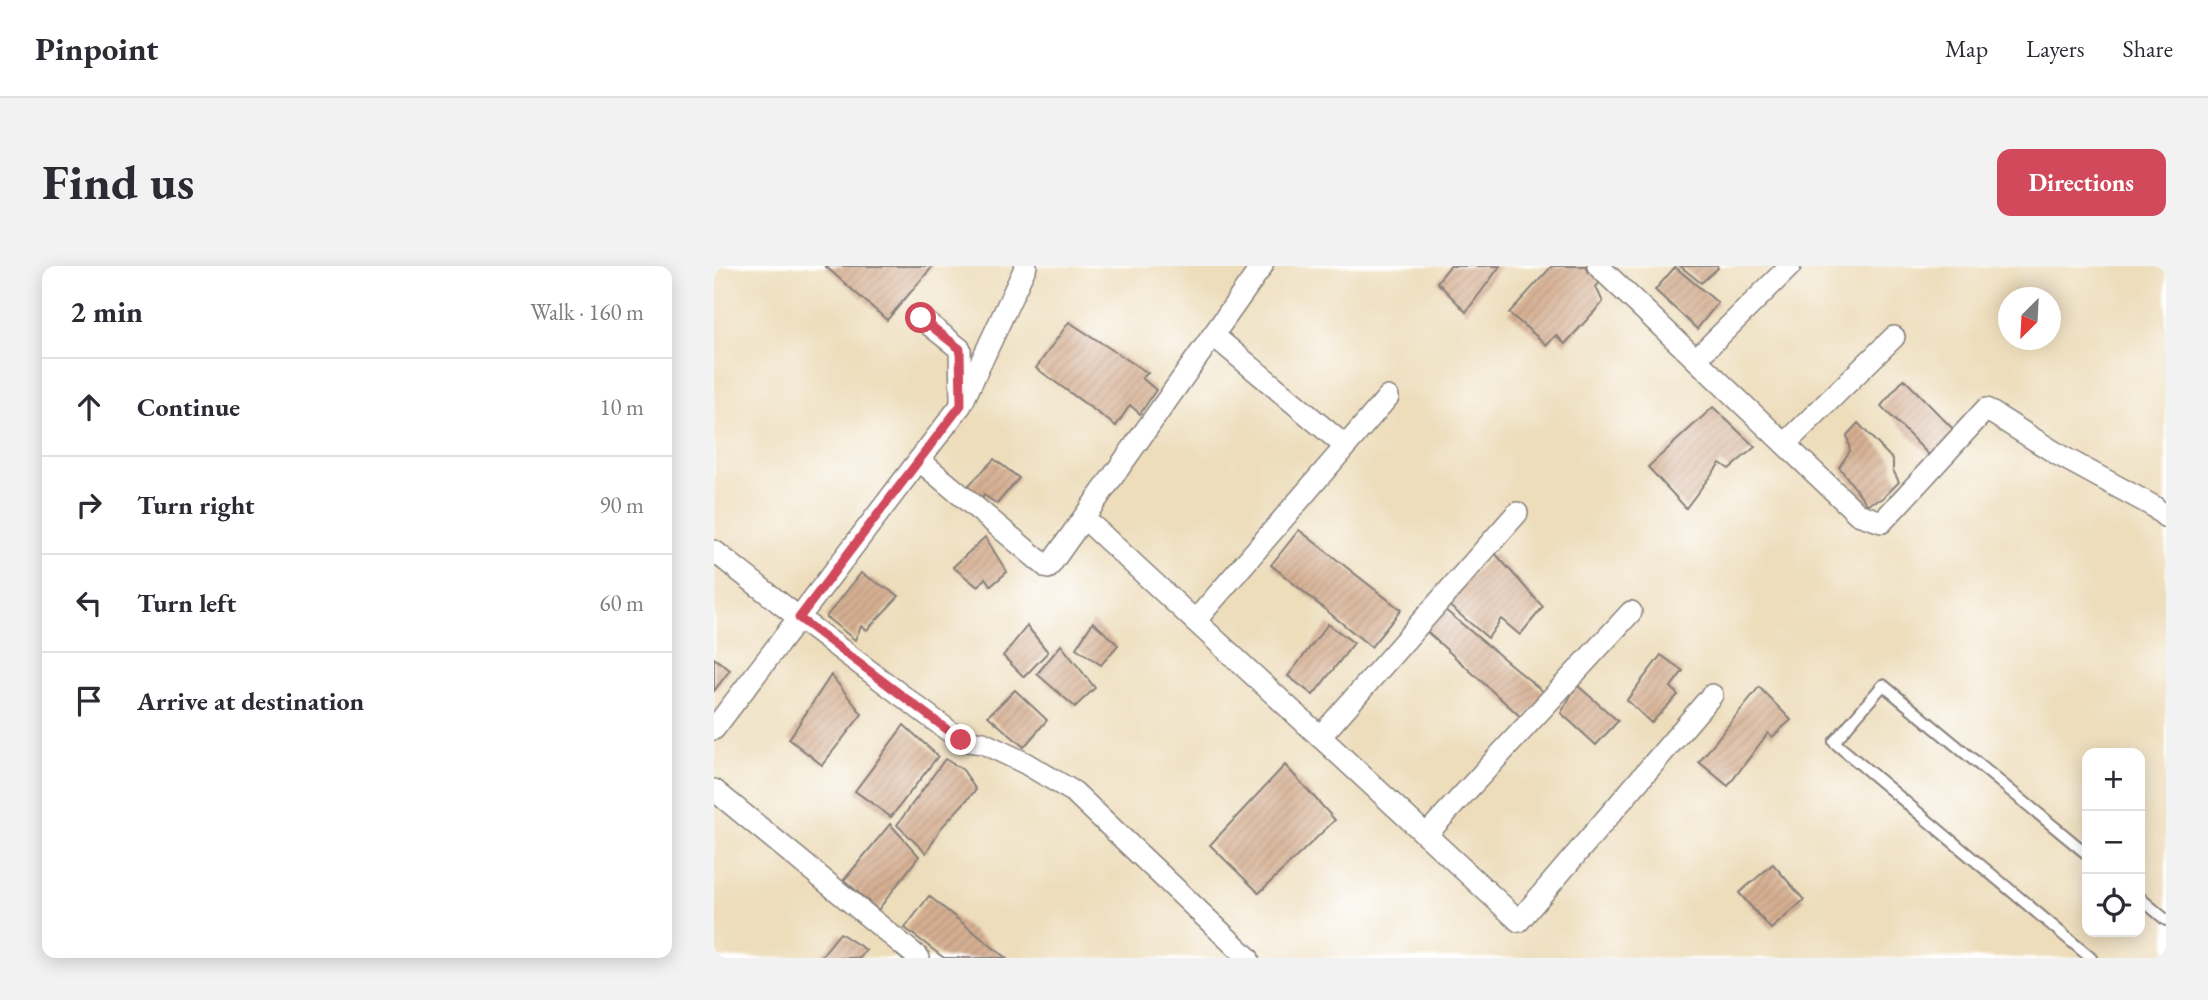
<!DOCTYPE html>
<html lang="en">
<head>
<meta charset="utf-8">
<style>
	body { margin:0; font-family:"EB Garamond",serif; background:#f2f2f3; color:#2b2b33 }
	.controls { position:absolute; right:21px; bottom:21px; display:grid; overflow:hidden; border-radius:14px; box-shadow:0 4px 18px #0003 }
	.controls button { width:63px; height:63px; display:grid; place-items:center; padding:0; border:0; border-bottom:2px solid #e1e1e2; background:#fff; color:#2b2b33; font:35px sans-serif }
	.compass { position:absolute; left:1284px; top:21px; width:63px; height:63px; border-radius:50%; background:#fff; box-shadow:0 4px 18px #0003; rotate:204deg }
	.stop { position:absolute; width:21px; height:21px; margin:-16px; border:5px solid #d1495b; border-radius:50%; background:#fff }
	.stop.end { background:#d1495b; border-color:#fff; box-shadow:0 2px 7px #0008 }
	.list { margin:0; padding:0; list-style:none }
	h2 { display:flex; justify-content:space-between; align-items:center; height:91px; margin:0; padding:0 28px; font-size:30px }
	h2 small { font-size:23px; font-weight:400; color:#7c7c81 }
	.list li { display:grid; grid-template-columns:46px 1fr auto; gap:21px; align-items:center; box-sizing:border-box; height:98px; padding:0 28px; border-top:2px solid #e1e1e2 }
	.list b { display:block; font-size:26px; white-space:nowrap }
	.list em { font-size:23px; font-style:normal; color:#7c7c81 }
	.icon { flex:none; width:38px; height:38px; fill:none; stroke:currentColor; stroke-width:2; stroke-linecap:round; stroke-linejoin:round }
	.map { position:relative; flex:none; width:1452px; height:692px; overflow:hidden; border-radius:14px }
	header { display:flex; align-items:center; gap:42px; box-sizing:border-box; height:98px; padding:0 35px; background:#fff; border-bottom:2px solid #e1e1e2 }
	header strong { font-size:33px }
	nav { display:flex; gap:38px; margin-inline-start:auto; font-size:24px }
	.intro { display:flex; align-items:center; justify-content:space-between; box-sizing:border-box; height:168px; padding:0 42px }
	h1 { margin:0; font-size:49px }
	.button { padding:18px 32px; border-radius:14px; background:#d1495b; color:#fff; font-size:24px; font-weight:700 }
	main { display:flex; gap:42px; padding:0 42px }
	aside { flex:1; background:#fff; border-radius:14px; box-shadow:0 4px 18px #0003 }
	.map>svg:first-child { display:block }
	.building { fill:url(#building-hatch) }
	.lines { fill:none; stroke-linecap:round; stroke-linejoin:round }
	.lane-casing { stroke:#88807b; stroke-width:14 }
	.street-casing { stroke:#88807b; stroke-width:24 }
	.lane { stroke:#fff; stroke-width:10 }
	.street { stroke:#fff; stroke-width:21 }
	.route { stroke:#d1495b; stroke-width:9 }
</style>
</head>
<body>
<header>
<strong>Pinpoint</strong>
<nav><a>Map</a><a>Layers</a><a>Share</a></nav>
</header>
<div class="intro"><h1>Find us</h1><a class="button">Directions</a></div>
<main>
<aside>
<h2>2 min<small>Walk · 160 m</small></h2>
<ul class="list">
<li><svg class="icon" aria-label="ahead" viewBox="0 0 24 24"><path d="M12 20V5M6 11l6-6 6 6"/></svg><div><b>Continue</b></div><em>10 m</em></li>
<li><svg class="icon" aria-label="right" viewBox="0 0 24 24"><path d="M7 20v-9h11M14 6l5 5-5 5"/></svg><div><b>Turn right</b></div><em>90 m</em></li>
<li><svg class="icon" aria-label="left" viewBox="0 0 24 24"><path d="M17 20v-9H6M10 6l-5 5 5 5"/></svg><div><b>Turn left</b></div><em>60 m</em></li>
<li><svg class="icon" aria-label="arrive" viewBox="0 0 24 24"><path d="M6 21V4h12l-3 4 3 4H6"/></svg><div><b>Arrive at destination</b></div></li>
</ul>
</aside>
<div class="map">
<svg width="1452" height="692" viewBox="0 0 1452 692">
	<defs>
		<pattern id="building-hatch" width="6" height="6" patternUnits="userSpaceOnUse" patternTransform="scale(1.75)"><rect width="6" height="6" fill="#d5af91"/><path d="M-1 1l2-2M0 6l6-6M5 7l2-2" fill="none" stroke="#b7967e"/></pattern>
	</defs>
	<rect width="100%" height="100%" fill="#fff"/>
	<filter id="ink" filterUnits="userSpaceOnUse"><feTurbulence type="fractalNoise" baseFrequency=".0143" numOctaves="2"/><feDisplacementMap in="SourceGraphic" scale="14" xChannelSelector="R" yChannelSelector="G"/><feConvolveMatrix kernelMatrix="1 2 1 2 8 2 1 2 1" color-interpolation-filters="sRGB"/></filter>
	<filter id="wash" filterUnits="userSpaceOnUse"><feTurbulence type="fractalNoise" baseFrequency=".00686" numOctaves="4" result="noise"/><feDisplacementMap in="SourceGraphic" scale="28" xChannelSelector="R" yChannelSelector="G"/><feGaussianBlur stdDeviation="1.57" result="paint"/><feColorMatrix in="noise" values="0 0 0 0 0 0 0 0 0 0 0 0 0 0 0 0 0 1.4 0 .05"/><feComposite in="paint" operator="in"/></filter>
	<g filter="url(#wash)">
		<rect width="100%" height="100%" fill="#edddbb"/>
		<g id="blocks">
			<g class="building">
				<polygon points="111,0 219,0 173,54"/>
				<polygon points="736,0 786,0 752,46 723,16"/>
				<polygon points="838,0 872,0 888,13 882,21 889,36 851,78 842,69 833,79 795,47"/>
				<polygon points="966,0 1003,0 1004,2 987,17"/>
				<polygon points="961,1 1004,37 983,63 941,24"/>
				<polygon points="355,56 434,107 428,112 442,124 426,148 416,139 402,160 322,102"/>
				<polygon points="1190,113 1243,167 1218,192 1167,140"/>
				<polygon points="999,141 1041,181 1015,203 1006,197 972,242 934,201"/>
				<polygon points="1144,157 1179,194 1179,204 1185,216 1168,233 1153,238 1125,201 1136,185 1133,169"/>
				<polygon points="280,193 305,212 283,238 270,229 266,237 249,225"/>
				<polygon points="585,264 687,344 657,381 557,299"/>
				<polygon points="271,271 293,306 277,320 271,312 264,321 239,301"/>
				<polygon points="780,286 829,341 806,369 787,353 774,372 732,337"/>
				<polygon points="147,307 185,330 153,364 147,360 141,374 112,351"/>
				<polygon points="730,343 832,428 809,453 711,364"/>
				<polygon points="379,356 404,379 387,399 362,382"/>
				<polygon points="614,358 640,377 599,429 574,410"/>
				<polygon points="313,360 334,386 310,411 289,390"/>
				<polygon points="347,379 381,422 361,441 323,408"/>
				<polygon points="947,389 969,405 957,421 964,429 937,457 913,434"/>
				<polygon points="0,392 16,404 0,425"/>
				<polygon points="117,409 148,448 108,499 75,473"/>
				<polygon points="863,419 904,455 882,479 847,447"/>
				<polygon points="1045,421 1077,454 1058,471 1054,467 1014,520 985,496"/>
				<polygon points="301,424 333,454 310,481 274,450"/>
				<polygon points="190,459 224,490 177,551 141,525"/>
				<polygon points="231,493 249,504 262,524 227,562 212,587 183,559"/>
				<polygon points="571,499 621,554 545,627 496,579"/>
				<polygon points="176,558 205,590 164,644 130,614"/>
				<polygon points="1059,598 1090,634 1057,663 1025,627"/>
				<polygon points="215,630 292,692 230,692 191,662"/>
				<polygon points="126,667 152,684 146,692 106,692"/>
			</g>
		</g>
	</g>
	<g filter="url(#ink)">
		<use href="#blocks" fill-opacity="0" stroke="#88807b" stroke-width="2"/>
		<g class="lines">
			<g class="lane-casing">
				<g id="lane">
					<polyline points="1373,588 1169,419 1120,476 1377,692"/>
					<polyline points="1426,632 1452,654"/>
				</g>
			</g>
			<g class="street-casing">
				<g id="street">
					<polyline points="884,0 1144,248 1168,256 1272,143 1345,189 1439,240 1452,251"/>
					<polyline points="207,52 246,83 247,134"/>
					<polyline points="499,69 631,180"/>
					<polyline points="982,93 1076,0"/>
					<polyline points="1071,178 1180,71"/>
					<polyline points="205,194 334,302 548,0"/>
					<polyline points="370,252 805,655 998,429"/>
					<polyline points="0,285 85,352 247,474 269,477 311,497 360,526 534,692"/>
					<polyline points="481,355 674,131"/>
					<polyline points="0,463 247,139 312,0"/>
					<polyline points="606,471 803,247"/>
					<polyline points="0,524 205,692"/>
					<polyline points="712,569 917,346"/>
				</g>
			</g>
			<use href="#lane" class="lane"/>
			<use href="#street" class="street"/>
		</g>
	</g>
	<g class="lines" filter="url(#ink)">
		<polyline class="route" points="207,52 246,83 247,139 85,352 247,474"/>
	</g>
</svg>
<div class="controls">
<button>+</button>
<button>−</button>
<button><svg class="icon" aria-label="locate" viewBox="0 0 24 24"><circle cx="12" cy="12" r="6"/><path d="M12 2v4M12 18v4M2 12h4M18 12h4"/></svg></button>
</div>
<svg class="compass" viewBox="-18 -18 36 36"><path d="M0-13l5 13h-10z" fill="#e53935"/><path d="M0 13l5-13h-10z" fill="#7c7c81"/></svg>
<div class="stop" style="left:207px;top:52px"></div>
<div class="stop end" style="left:247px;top:474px"></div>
</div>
</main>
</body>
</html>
